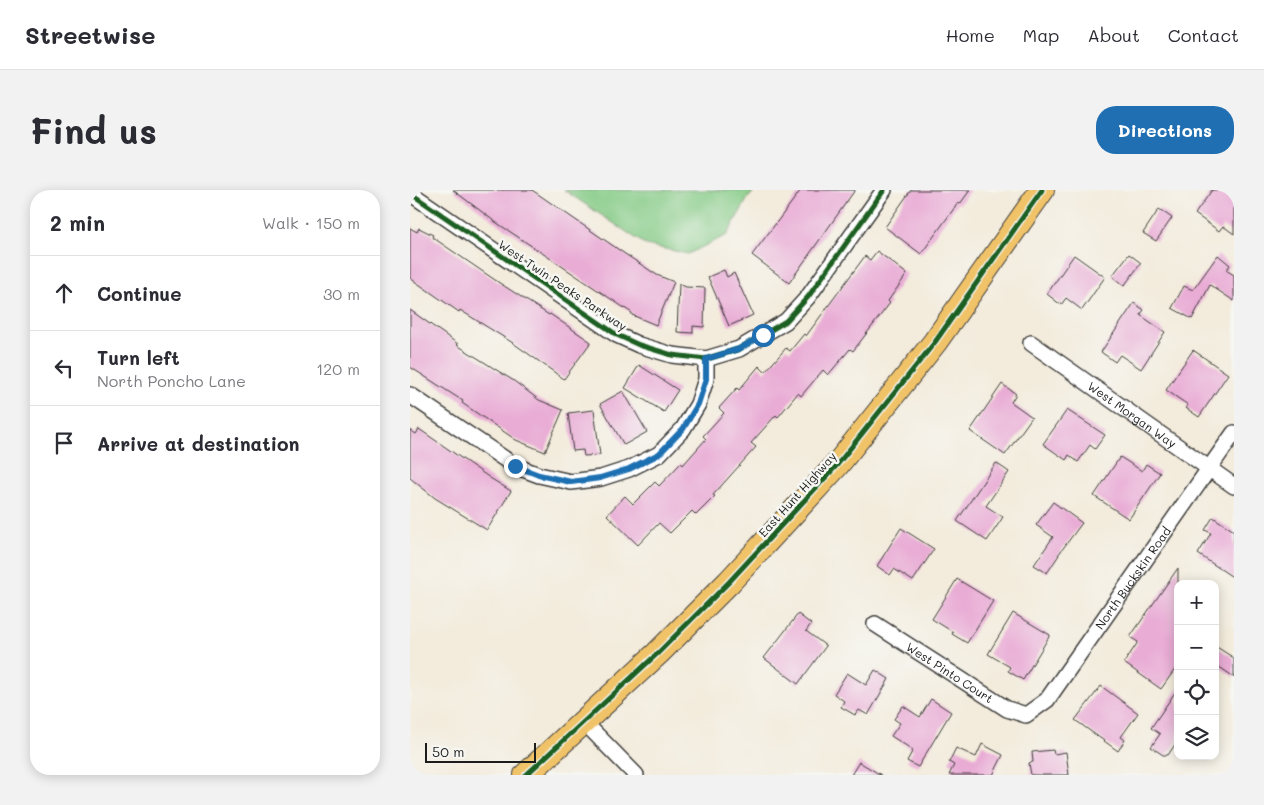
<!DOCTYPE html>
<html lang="en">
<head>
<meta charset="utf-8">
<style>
	body { margin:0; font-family:Mali,sans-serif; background:#f2f2f3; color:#2b2b33 }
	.controls { position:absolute; right:15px; bottom:15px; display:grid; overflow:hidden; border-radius:10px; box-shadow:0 2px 12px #0003 }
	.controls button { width:45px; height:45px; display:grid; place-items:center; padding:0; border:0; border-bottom:1px solid #e1e1e2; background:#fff; color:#2b2b33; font:25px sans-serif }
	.scale { position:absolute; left:15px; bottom:12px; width:111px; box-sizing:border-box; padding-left:5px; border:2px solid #1c1c1c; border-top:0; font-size:14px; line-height:18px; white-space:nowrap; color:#1c1c1c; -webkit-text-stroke:4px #f6f6f2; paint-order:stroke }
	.stop { position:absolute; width:15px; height:15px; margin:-11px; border:4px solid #1f6fb2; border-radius:50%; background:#fff }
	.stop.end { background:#1f6fb2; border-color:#fff; box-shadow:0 1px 5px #0008 }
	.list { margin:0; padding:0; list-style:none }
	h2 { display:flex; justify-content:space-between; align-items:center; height:65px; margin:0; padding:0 20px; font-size:21px }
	h2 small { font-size:16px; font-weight:400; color:#7c7c81 }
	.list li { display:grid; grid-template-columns:32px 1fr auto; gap:15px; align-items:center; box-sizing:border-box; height:75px; padding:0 20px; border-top:1px solid #e1e1e2 }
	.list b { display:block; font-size:19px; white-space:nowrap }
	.list p { margin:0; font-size:16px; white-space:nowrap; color:#7c7c81 }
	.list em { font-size:16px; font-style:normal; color:#7c7c81 }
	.icon { flex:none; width:28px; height:28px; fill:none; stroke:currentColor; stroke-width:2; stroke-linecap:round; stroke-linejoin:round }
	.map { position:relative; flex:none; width:824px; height:585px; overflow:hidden; border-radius:20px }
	header { display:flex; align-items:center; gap:30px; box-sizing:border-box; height:70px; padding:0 25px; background:#fff; border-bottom:1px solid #e1e1e2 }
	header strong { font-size:24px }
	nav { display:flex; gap:28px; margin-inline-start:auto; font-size:18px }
	.intro { display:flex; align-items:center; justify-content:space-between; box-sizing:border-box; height:120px; padding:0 30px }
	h1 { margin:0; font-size:35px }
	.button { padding:12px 22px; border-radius:20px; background:#1f6fb2; color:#fff; font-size:18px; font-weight:700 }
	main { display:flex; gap:30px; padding:0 30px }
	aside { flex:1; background:#fff; border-radius:20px; box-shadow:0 2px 12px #0003 }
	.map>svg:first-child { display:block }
	.green { fill:#84ca85; stroke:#507350 }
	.building { fill:#e9acd5 }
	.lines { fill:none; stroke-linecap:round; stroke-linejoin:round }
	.street-casing { stroke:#3c3b39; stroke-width:18 }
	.primary-casing { stroke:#3c3b39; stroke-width:26 }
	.street { stroke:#fff; stroke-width:15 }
	.primary { stroke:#f1c369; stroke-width:24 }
	.cycleway-casing { stroke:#f6f6f2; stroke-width:8 }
	.cycleway { stroke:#1b5e20; stroke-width:5 }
	.route { stroke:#1f6fb2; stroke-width:6 }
	.labels { text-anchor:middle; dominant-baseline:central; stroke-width:5; stroke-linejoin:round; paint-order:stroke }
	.street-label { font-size:12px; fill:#1c1c1c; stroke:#f6f6f2 }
</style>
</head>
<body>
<header>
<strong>Streetwise</strong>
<nav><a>Home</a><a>Map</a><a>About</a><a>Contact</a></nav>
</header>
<div class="intro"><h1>Find us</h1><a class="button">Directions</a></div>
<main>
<aside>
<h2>2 min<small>Walk · 150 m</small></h2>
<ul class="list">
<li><svg class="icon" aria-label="ahead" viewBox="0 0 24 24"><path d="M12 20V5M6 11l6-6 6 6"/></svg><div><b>Continue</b></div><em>30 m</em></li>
<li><svg class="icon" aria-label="left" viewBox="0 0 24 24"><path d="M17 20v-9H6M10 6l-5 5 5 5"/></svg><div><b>Turn left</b><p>North Poncho Lane</p></div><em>120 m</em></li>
<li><svg class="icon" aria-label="arrive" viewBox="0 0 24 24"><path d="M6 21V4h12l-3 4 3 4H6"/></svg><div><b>Arrive at destination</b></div></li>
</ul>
</aside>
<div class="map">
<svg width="824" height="585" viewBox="0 0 824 585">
	<rect width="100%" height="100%" fill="#f6f6f2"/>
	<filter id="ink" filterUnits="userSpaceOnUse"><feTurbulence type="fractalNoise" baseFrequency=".02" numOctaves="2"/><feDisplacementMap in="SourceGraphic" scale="10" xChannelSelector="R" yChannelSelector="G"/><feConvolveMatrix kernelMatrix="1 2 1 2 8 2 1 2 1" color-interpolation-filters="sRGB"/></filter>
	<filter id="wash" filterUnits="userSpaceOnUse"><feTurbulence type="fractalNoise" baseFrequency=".0096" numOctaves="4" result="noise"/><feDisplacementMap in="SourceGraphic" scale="20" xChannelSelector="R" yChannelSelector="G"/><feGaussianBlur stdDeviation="1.12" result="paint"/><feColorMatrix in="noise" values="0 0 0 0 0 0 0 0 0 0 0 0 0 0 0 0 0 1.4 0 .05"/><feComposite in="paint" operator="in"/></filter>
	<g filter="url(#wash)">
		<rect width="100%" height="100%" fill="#f3ebdb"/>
		<polygon class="green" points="154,0 345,0 338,8 317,45 278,64 236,55"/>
		<g id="blocks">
			<g class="building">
				<polygon points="43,0 122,0 215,64 247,85 264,92 246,135 222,125 222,123 84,31"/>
				<polygon points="391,0 445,0 379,93 342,65"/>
				<polygon points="501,0 560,0 550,14 548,13 511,64 475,37"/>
				<polygon points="802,0 824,0 824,44 813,36 809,41 785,24"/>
				<polygon points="749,19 762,28 746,51 733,43"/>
				<polygon points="0,38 7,42 9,38 23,45 22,47 88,92 139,125 140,124 181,152 154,189 103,153 50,120 49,122 0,88"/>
				<polygon points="467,61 497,84 478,111 480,113 443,161 440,159 418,185 413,180 391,206 388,203 368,227 366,225 341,253 346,257 303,305 305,306 286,325 282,321 260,343 249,333 228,355 197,325 215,306 223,314 245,292 249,296 271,273 273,275 296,249 293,246 314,223 309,218 327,198 329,200 349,176 355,182 376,158 380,161 394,144 396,146 455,66 460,70"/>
				<polygon points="719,64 731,73 714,96 702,86"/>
				<polygon points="664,65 695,87 672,120 656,108 651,115 637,104"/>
				<polygon points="808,65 820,75 816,80 824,85 824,111 800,95 782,129 762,118 774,96 783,100"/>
				<polygon points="314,80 317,87 324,83 343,125 319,136 298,87"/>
				<polygon points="269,94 276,97 295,98 294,137 283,136 283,143 267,142"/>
				<polygon points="724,113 734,120 730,125 755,142 731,179 710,165 705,172 691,162"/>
				<polygon points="0,120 48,154 47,155 104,191 129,210 153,220 135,262 106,250 52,213 53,211 0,177"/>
				<polygon points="783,160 818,184 789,227 776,218 778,215 756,200"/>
				<polygon points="229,175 268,200 254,222 215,198"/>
				<polygon points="592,194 606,204 601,212 622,227 595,265 560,241"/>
				<polygon points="213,201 237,242 214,255 190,214"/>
				<polygon points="184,220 190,265 174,266 173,260 163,261 158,223"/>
				<polygon points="657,220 695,245 685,259 680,255 668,272 659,265 656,270 633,254"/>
				<polygon points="9,239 80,288 101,301 77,340 25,308 0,288 0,240 6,244"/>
				<polygon points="710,267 732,281 736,274 750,283 719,329 684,306"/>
				<polygon points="586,273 599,282 576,316 593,327 577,351 547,331"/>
				<polygon points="643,312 672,333 648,365 649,365 637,383 624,375 643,347 626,335"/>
				<polygon points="803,327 824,341 824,388 788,364 801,343 795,340"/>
				<polygon points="491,338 524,359 503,391 484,379 480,385 467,376"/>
				<polygon points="768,378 768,475 751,499 714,473 728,452 720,447"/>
				<polygon points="547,389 583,411 557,453 542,444 543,442 522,429"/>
				<polygon points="603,423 640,445 613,490 598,481 600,477 578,464"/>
				<polygon points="388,424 401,434 396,441 416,456 388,494 354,468"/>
				<polygon points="805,456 824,468 824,487 805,474"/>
				<polygon points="465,480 479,489 458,525 449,520 445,525 431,517 434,511 424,504 437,483 456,495"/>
				<polygon points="691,496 728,523 711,547 715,550 708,561 665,530"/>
				<polygon points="768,498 768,550 758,565 753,565 741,557 750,544 741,538"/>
				<polygon points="521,509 541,522 508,577 497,571 503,560 481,546 490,533 484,529 493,516 510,527"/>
				<polygon points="572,554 593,565 583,585 539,585 544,575 539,572 546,558 566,567"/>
				<polygon points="643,560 644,564 656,562 659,585 621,585 619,573 623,572 622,562"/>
				<polygon points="449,572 471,585 441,585"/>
			</g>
		</g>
	</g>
	<g filter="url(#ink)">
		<use href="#blocks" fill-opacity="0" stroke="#3c3b39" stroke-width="1"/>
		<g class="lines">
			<g class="street-casing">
				<g id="street">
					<polyline points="0,3 207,145 229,155 262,165 296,169 329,159 376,131 398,107 474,0"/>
					<path id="s1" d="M621 153 824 296"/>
					<polyline points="0,205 105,276 129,285 161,292 191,288 219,279 249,264 273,239 288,214 296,189 296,169"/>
					<path id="s2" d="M465 434 597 519 616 525 637 510 824 243"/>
					<polyline points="174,532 226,585"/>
				</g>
			</g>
			<g class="primary-casing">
				<polyline id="primary" points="116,585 248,463 319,392 427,275 525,152 632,0"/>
			</g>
			<use href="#street" class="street"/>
			<use href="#primary" class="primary"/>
			<g class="cycleway-casing">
				<g id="cycleway">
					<polyline points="0,3 207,145 229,155 262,165 296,169 329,159 376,131 398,107 474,0"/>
					<polyline points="116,585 248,463 319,392 427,275 525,152 632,0"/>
				</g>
			</g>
			<use href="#cycleway" class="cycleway"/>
		</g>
	</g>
	<g class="lines" filter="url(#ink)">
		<polyline class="route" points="105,276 129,285 161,292 190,288 219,279 249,264 273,239 288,214 296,189 296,169 329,159 353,145"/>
	</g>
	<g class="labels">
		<g class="street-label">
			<text transform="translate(153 95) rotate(34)">West Twin Peaks Parkway</text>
			<text stroke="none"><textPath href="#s1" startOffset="124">West Morgan Way</textPath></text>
			<text transform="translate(387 304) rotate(-48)">East Hunt Highway</text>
			<text stroke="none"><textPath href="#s2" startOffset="352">North Buckskin Road</textPath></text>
			<text stroke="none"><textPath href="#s2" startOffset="89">West Pinto Court</textPath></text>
		</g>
	</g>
</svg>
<div class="controls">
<button>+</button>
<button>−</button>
<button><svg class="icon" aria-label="locate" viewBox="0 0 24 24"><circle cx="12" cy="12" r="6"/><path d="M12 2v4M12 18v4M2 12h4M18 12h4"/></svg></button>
<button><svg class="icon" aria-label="layers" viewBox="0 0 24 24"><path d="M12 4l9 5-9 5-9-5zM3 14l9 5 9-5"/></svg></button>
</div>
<div class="scale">50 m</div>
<div class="stop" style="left:353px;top:145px"></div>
<div class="stop end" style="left:105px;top:276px"></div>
</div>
</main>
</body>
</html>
